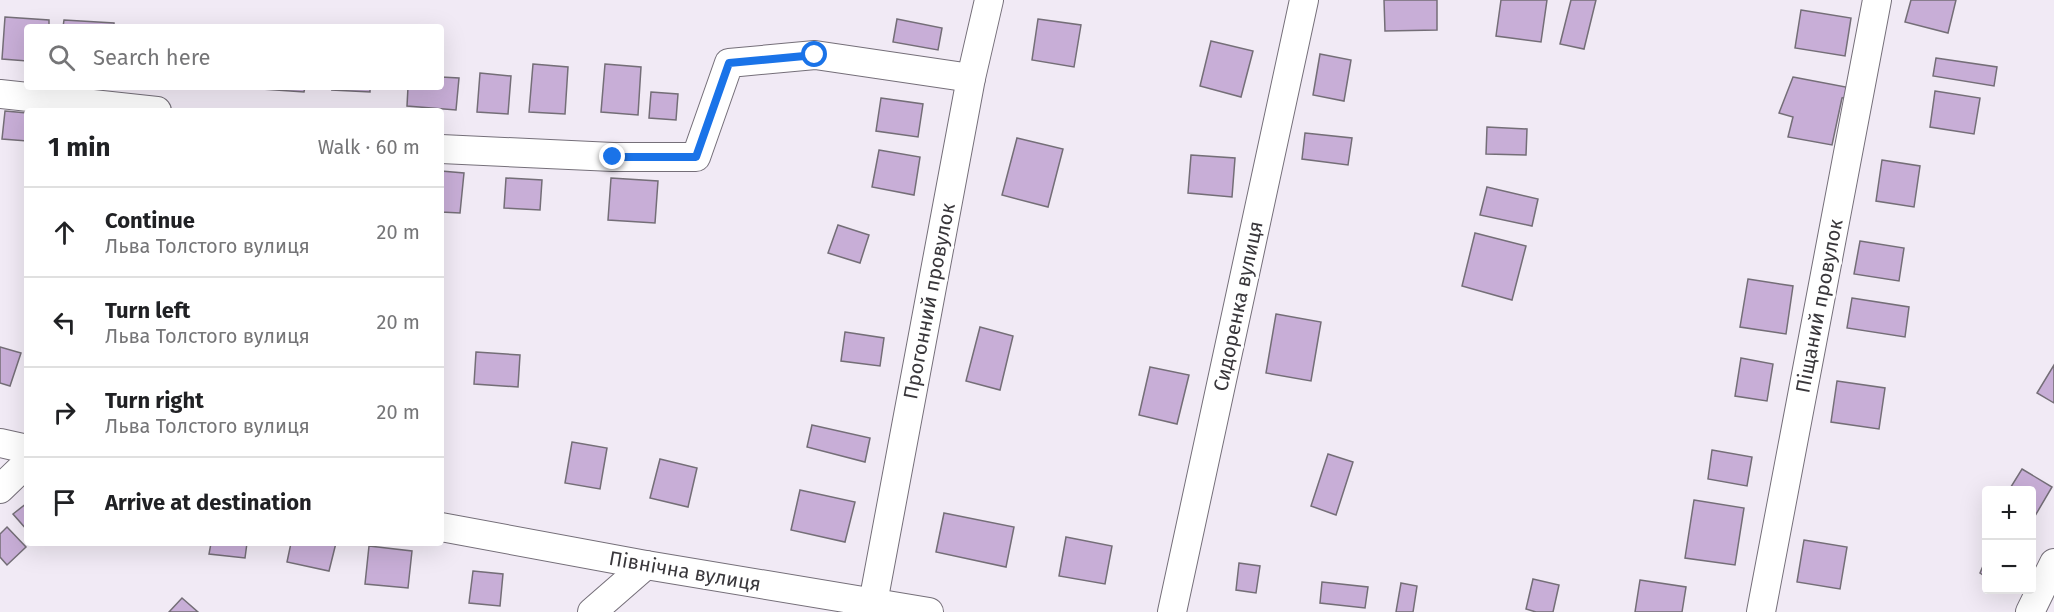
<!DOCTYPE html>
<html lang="en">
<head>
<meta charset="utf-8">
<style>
	body { margin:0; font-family:"Fira Sans",sans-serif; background:#f2f2f2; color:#202124 }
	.controls { position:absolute; right:18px; bottom:18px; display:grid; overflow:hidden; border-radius:6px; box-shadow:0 6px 24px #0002 }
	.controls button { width:54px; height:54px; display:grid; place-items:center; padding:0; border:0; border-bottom:2px solid #e0e0e0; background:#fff; color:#202124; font:30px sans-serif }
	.stop { position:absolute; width:18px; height:18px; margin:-14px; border:4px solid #1a73e8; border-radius:50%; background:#fff }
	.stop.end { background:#1a73e8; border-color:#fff; box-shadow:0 2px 6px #0008 }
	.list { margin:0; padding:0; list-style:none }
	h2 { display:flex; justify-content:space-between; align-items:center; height:78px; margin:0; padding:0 24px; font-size:26px }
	h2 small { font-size:20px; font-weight:400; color:#757577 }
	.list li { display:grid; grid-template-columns:39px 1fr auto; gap:18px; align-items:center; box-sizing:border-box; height:90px; padding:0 24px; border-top:2px solid #e0e0e0 }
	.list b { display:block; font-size:22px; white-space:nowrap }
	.list p { margin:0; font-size:20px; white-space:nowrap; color:#757577 }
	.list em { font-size:20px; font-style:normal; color:#757577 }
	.icon { flex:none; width:33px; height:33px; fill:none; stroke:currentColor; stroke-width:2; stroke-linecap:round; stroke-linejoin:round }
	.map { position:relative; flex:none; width:2054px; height:612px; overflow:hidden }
	.search { position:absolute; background:#fff; box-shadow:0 6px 24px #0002; left:24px; top:24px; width:420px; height:66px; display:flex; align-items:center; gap:15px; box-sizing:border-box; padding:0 21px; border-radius:6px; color:#757577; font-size:22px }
	.panel { position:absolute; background:#fff; box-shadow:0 6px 24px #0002; left:24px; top:108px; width:420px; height:438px; border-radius:6px }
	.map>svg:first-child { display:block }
	.building { fill:#c8aed7; stroke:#746e77; stroke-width:1.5 }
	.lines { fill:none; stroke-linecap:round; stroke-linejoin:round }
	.street-casing { stroke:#756f79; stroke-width:30 }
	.street { stroke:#fff; stroke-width:28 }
	.route { stroke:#1a73e8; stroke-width:8 }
	.labels { text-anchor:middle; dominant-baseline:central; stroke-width:6; stroke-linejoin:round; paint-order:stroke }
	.street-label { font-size:20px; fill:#39373b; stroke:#fff }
</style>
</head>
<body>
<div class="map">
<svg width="2054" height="612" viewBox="0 0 2054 612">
	<rect width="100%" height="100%" fill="#f1eaf5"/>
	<g class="building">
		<polygon points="1384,0 1437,0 1437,30 1385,31"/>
		<polygon points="1501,0 1547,0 1541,42 1496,36"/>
		<polygon points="1571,0 1596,0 1584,49 1560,44"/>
		<polygon points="1911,0 1956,0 1948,33 1905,22"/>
		<polygon points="1801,10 1851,18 1845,56 1795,48"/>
		<polygon points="5,17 49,20 49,27 27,27 27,61 2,59"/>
		<polygon points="897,19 942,28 938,50 893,42"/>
		<polygon points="1038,19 1081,25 1074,67 1032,60"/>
		<polygon points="64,20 114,23 114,27 63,27"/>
		<polygon points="1211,41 1253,51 1241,97 1200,86"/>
		<polygon points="1320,54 1351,60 1344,101 1313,95"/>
		<polygon points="1936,58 1997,67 1994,86 1933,76"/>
		<polygon points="533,64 568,67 565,114 529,112"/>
		<polygon points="605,64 641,67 638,115 601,112"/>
		<polygon points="480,73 511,76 508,114 477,112"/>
		<polygon points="441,77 459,78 456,110 407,106 408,87 441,87"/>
		<polygon points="1793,77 1851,88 1848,97 1842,98 1832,145 1788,137 1793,117 1779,113"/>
		<polygon points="262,87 305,87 304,92 262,89"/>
		<polygon points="333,87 370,87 370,92 332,90"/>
		<polygon points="1935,91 1980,98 1974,134 1930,127"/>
		<polygon points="651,92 678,94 676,120 649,118"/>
		<polygon points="881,98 923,104 918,137 876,131"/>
		<polygon points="5,111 27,113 27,141 2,139"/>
		<polygon points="1487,127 1527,129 1526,155 1486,154"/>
		<polygon points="1305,133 1352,138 1348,165 1302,159"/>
		<polygon points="1017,138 1063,149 1048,207 1002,195"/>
		<polygon points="879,150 920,157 914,195 872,187"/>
		<polygon points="1191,155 1235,158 1232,197 1188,193"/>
		<polygon points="1882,160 1920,166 1914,207 1876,201"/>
		<polygon points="441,171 464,173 460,213 441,212"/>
		<polygon points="506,178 542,180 540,210 504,208"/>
		<polygon points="611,178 658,181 655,223 608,220"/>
		<polygon points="1487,187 1538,199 1532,226 1480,215"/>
		<polygon points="838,225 869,235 860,263 828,253"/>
		<polygon points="1475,233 1526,246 1512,300 1462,286"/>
		<polygon points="1860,241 1904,248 1899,281 1854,274"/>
		<polygon points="1748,279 1793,286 1786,334 1740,327"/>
		<polygon points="1852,298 1909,307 1905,337 1847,328"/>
		<polygon points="1276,314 1321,322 1311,381 1266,373"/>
		<polygon points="980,327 1013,336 1000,390 966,381"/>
		<polygon points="845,332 884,338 880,366 841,361"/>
		<polygon points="0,347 21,353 10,386 0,383"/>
		<polygon points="476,352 520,355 518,387 474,384"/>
		<polygon points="1741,358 1773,364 1767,401 1735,396"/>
		<polygon points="2054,365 2054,403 2037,393"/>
		<polygon points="1150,367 1189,375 1177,424 1139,415"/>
		<polygon points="1837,381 1885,388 1879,429 1831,422"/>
		<polygon points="812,425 870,438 865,462 807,447"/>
		<polygon points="572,442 607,448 600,489 565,483"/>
		<polygon points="1712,450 1752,457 1747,486 1708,479"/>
		<polygon points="1328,454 1353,462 1336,515 1311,506"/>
		<polygon points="660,459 697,468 688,507 650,498"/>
		<polygon points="2022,469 2052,487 2032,521 2032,490 2009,490"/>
		<polygon points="800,490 855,502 845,542 791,530"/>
		<polygon points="1694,500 1744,508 1735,565 1685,558"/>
		<polygon points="27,503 27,530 13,514"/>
		<polygon points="944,513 1014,527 1006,567 936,552"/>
		<polygon points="7,527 26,547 7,565 0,557 0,534"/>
		<polygon points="1066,537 1112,546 1105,584 1059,576"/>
		<polygon points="1804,540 1847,547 1840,589 1797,582"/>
		<polygon points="211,543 247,543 245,558 209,554"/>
		<polygon points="291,543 336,543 329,571 287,562"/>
		<polygon points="369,546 412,551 408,588 365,584"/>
		<polygon points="1986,559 1986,577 1980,573"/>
		<polygon points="1239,563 1260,566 1256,593 1236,590"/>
		<polygon points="473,571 503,574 500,606 469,603"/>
		<polygon points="1533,579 1559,585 1553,612 1536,612 1526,609"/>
		<polygon points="1640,580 1686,587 1682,612 1635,612"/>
		<polygon points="1322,582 1368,587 1365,608 1320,603"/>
		<polygon points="1401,583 1417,586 1413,612 1396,612"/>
		<polygon points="182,598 198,612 169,612"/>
	</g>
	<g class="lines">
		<g class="street-casing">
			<g id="street">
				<polyline points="0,94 157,111"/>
				<polyline points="441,149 613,157 696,157 729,63 815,55 971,78"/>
				<polyline points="0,443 27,449"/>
				<polyline points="0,489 27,463"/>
				<polyline points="441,527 646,565 929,612"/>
				<polyline points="873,603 971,78 989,0"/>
				<polyline points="592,612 646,565"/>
				<polyline points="1172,612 1304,0"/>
				<polyline points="1761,612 1877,0"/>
				<polyline points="2030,612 2054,563"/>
			</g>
		</g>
		<use href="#street" class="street"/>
	</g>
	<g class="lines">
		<polyline class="route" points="613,157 696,157 729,63 815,55"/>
	</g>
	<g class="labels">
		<g class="street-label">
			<text transform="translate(929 301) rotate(-79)">Прогонний провулок</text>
			<text transform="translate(1238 306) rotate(-78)">Сидоренка вулиця</text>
			<text transform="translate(1819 306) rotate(-79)">Піщаний провулок</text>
			<text transform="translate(685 571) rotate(10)">Північна вулиця</text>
		</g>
	</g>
</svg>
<div class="controls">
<button>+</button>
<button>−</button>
</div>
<div class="stop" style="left:815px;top:55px"></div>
<div class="stop end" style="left:613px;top:157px"></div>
<div class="search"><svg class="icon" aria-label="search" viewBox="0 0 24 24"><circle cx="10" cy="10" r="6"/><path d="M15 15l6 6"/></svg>Search here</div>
<section class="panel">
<h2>1 min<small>Walk · 60 m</small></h2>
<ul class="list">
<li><svg class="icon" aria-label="ahead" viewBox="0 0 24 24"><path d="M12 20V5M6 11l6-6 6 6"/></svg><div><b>Continue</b><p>Льва Толстого вулиця</p></div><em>20 m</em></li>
<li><svg class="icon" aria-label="left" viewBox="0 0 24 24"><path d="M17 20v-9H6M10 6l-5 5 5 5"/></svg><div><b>Turn left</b><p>Льва Толстого вулиця</p></div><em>20 m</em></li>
<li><svg class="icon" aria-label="right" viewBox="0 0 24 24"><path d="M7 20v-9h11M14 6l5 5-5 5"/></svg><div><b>Turn right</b><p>Льва Толстого вулиця</p></div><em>20 m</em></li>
<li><svg class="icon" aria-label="arrive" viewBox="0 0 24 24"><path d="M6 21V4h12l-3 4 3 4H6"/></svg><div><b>Arrive at destination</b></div></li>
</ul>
</section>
</div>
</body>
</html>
